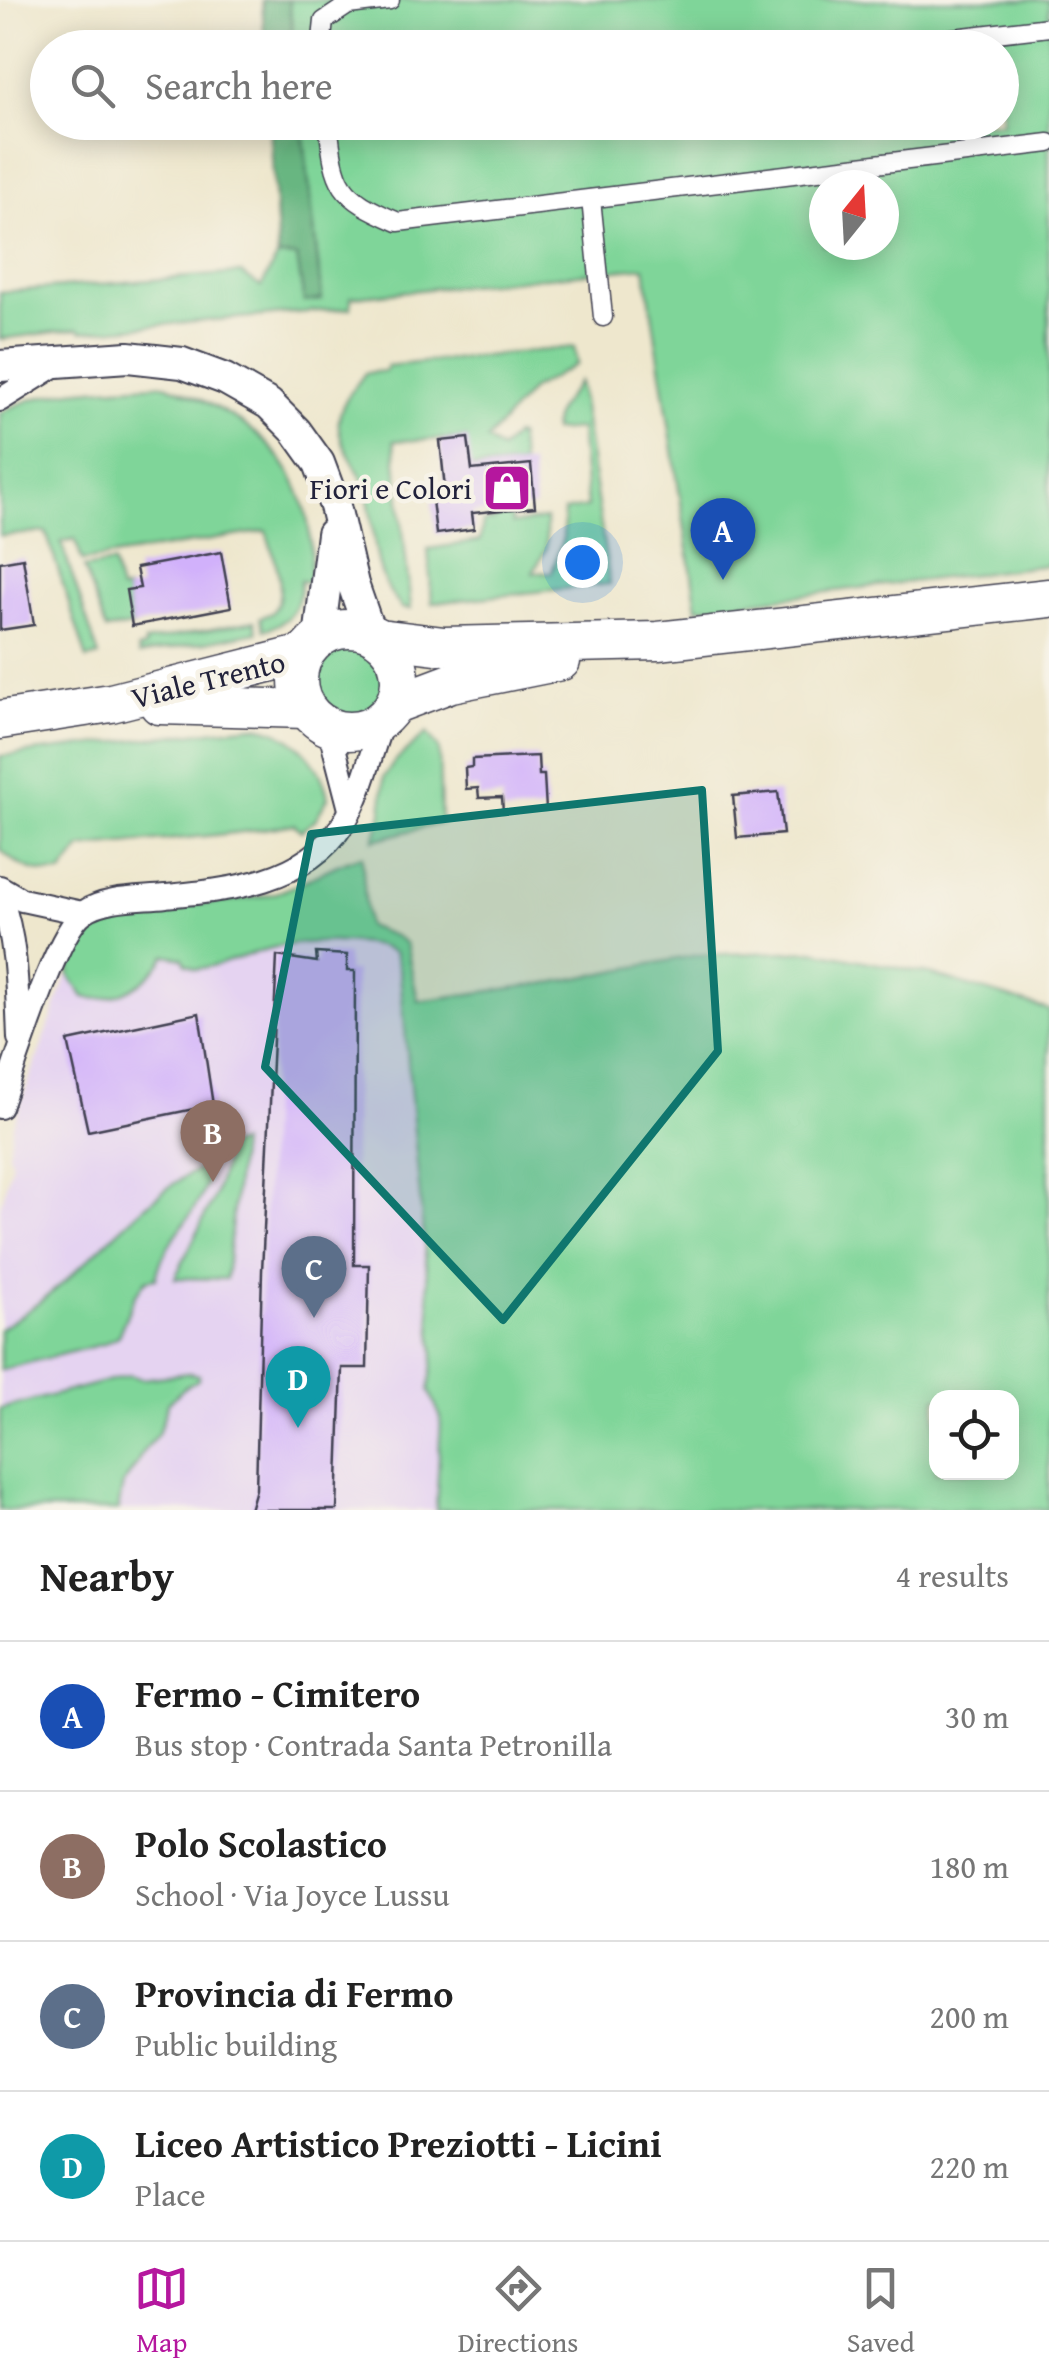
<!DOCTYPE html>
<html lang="en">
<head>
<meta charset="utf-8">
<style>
	body { margin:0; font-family:"Gentium Book Plus",serif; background:#f2f2f2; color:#222 }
	.controls { position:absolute; right:30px; bottom:30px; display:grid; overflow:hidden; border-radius:20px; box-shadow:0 5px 25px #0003 }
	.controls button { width:90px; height:90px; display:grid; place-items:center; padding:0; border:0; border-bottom:2px solid #e0e0e0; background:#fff; color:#222; font:50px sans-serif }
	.compass { position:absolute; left:809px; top:170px; width:90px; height:90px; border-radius:50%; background:#fff; box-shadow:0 5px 25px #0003; rotate:18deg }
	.you { position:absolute; left:582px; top:562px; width:35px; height:35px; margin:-25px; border:8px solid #fff; border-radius:50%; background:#1a73e8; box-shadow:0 0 0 15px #1a73e833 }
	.badge { display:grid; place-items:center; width:65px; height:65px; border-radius:50%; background:#b5179e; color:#fff; font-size:32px; font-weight:700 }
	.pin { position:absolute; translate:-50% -82px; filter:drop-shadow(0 2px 5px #0008) }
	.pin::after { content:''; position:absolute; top:52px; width:35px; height:30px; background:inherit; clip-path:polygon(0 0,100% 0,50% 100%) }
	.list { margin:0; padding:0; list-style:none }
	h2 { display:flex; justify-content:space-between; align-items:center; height:130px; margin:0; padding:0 40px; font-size:42px }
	h2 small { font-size:32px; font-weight:400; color:#767676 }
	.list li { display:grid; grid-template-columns:65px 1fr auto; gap:30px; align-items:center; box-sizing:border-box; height:150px; padding:0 40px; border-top:2px solid #e0e0e0 }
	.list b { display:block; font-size:38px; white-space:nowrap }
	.list p { margin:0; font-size:32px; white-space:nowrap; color:#767676 }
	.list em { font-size:32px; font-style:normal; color:#767676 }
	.icon { flex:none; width:55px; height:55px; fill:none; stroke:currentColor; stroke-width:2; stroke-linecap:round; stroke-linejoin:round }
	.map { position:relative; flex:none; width:1049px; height:1510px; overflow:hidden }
	.search { position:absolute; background:#fff; box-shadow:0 5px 25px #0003; left:30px; right:30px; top:30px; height:110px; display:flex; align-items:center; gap:25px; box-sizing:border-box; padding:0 35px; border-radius:55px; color:#767676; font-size:38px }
	.sheet { height:730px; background:#fff }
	nav { display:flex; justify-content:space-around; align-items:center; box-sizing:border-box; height:140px; border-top:2px solid #e0e0e0; background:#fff; font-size:28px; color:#767676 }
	nav a { display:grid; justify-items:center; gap:5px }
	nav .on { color:#b5179e }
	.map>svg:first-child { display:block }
	.built { fill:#e5d3f1 }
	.green { fill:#7fd599; stroke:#507c6a; stroke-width:2.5; fill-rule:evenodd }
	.forest { fill:#67b681; stroke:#446c5e; stroke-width:2.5 }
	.building { fill:#d1b1fb }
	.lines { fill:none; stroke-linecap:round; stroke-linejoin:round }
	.pedestrian-casing { stroke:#414051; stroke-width:21 }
	.minor-casing { stroke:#414051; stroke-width:26 }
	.tertiary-casing { stroke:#414051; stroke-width:34 }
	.primary-casing { stroke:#414051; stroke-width:41 }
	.pedestrian { stroke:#fff; stroke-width:18 }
	.minor { stroke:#fff; stroke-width:22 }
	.tertiary { stroke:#fff; stroke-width:30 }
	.primary { stroke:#fff; stroke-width:38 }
	.marked { fill:#0f766e; fill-opacity:0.2; stroke:#0f766e; stroke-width:8; stroke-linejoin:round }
	.labels { text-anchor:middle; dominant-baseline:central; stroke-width:9; stroke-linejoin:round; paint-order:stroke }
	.poi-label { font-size:30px; fill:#22223b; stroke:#f7f3e8; text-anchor:end }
	.street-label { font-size:30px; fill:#22223b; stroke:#f7f3e8 }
</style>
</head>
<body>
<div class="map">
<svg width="1049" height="1510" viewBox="0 0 1049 1510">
	<rect width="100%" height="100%" fill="#f7f3e8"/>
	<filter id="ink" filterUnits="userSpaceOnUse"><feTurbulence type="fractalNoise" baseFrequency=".01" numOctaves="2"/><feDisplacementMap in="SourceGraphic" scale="20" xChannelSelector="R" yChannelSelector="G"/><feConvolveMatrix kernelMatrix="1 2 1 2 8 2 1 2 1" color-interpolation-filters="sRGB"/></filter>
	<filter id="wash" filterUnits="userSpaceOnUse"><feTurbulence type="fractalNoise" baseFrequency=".0048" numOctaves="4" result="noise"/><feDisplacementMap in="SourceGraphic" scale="40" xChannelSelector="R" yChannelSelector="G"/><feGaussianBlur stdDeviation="2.25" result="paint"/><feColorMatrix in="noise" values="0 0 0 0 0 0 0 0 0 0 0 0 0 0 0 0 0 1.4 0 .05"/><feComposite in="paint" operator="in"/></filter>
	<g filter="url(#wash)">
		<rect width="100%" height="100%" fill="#eee7cd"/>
		<polygon class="built" points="362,856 367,927 382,945 395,952 400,973 434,1355 429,1390 441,1418 436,1510 0,1510 0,1207 12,1162 8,1153 13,1125 78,945 88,931 103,922 125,915 237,901 279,892 340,862"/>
		<g class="green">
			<path d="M289 0H1049V565L697 608 645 267 351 297V308L82 332 78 329 0 339V292L241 273 261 287 278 256H297L322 299 302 123 1002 122V48L294 47ZM824 185H884V245H824Z"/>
			<path d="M574 347 577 364 532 389 487 440 501 450 515 435 518 436 522 465 471 468 467 438 394 441 411 609 402 608C367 570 379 530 364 484 357 464 336 442 339 420 341 401 355 388 365 373L386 371 387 366Z"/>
			<path d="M579 381 610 584 432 603 428 549 480 541 483 522 495 520V514L510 512 512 524 546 519V549L533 573 552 572 563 538 564 511 587 507 580 429 553 431C551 411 570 396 579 381Z"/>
			<path d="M165 384C259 420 322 471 309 582L300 581C301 608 289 623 264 630L260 618 272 613C290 592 273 555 266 531L82 561 75 539 61 542 99 656 87 659 46 532 0 536V413C49 385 110 389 165 384Z"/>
			<polygon points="113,563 120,591 126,590 132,626 106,630 84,568"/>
			<polygon points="254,621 257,632 139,655 138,649 145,647 145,642"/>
			<circle cx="348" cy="680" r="42"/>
			<path d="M252 726C290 728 322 762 328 798L315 820 301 831 294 824C223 837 153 840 81 848L62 873C36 875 18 867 0 849V756Z"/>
			<polygon points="427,733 439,749 441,823 374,840 382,813 384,777 395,761"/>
			<path d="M362 856 367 926 397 937 406 944 418 1001 556 982 698 955 814 951 930 974 1049 1010V1510H436L441 1418 429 1390 434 1355 400 973 395 953C370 937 301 941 272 948 247 954 222 966 196 969L186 964 183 958 166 955C149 982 117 1005 84 997L69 975C71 959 75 945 86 933 114 903 232 906 276 893 305 884 331 864 362 856ZM936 1398H1012V1472H936Z"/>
			<polygon points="240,1143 226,1279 175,1278 215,1195 229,1146"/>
			<path d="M207 1167C211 1199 176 1228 164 1255 160 1262 158 1271 156 1278L146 1280 134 1297 118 1336 103 1344 0 1370V1329C26 1313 52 1294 74 1273 103 1246 170 1175 207 1167Z"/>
			<polygon points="189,1373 199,1375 198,1380 186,1386 168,1403 158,1434 141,1454 137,1464 123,1484 118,1510 0,1510 0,1409 130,1375 142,1379"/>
		</g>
		<g class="forest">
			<polygon points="262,0 289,0 294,47 265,47"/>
			<polygon points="270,123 302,123 322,300 304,302 297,257 278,256"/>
		</g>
		<g id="blocks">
			<g class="building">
				<polygon points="468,438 472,470 531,464 535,507 472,513 474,529 436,534 432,500 446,498 440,441"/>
				<polygon points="221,552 231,607 132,626 126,590 140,588 136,568"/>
				<polygon points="23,558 34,625 0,630 0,562"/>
				<polygon points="538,756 539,775 544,775 546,810 503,812 502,797 479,798 478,788 466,789 465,768 472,767 472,759"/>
				<polygon points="778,792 783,834 737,838 733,796"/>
				<polygon points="316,953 347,955 347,971 355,971 354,1265 369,1265 367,1368 342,1368 337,1510 250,1510 256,1489 262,1271 277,956 317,962"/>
				<polygon points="199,1013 213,1105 88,1131 68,1041"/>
			</g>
		</g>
	</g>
	<g filter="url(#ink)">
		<use href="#blocks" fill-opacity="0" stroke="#414051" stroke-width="2.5"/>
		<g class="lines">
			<g class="pedestrian-casing">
				<g id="pedestrian">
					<polyline points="321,48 324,21 348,5 390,0"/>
					<polyline points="867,48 1049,27"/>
					<path d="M328 122C335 187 338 196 398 222L1049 143"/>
					<polyline points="591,199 603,317"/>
				</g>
			</g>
			<g class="minor-casing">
				<g id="minor">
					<polyline points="0,400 61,362"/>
					<polyline points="329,728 350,809"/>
					<polyline points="0,887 22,900 82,913"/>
					<path d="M0 895C17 941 17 990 19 1038"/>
					<path d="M0 1107C14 1069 56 931 84 912 106 897 140 899 166 896 229 890 305 883 343 824 363 793 370 753 384 718"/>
				</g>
			</g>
			<g class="tertiary-casing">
				<g id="tertiary">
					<polyline points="0,366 128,357 182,363 225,379 269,404 296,431 319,463 335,506 353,584 370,633"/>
					<polyline points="319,638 332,534"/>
				</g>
			</g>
			<g class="primary-casing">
				<g id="primary">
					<circle cx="349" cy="680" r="51"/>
					<polyline points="379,638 444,646 658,641 1049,598"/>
					<polyline points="395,704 451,683 561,661"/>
					<polyline points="159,705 306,709"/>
					<polyline points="0,720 111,703 304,654"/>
				</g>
			</g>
			<use href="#pedestrian" class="pedestrian"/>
			<use href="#minor" class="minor"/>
			<use href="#tertiary" class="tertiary"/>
			<use href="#primary" class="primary"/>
		</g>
	</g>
	<path class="marked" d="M702 790 718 1051 503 1320 265 1067 311 834Z"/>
	<defs>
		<g id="shop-square" transform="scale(2.5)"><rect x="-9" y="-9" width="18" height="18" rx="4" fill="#b5179e" stroke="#f7f3e8"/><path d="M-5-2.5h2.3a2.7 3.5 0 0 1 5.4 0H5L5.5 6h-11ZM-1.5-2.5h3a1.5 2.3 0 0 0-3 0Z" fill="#fff"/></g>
	</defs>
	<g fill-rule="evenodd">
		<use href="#shop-square" x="507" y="488"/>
	</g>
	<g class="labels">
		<g class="poi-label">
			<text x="472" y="488">Fiori e Colori</text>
		</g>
		<g class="street-label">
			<text transform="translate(208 679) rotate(-14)">Viale Trento</text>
		</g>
	</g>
</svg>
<div class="controls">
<button><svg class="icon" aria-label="locate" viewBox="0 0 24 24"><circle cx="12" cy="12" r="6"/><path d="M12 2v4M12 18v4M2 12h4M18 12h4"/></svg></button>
</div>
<svg class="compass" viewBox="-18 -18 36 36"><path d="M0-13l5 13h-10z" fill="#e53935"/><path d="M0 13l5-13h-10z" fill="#767676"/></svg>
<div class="you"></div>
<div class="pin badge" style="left:723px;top:580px;background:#1a4fb4">A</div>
<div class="pin badge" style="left:213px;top:1182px;background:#8d6e63">B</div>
<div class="pin badge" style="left:314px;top:1318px;background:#5c6f8a">C</div>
<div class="pin badge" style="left:298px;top:1428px;background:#0f9aa8">D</div>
<div class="search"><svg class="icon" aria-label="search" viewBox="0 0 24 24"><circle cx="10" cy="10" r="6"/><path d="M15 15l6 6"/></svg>Search here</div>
</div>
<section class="sheet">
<h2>Nearby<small>4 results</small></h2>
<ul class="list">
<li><span class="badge" style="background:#1a4fb4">A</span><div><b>Fermo - Cimitero</b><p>Bus stop · Contrada Santa Petronilla</p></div><em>30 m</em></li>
<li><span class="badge" style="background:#8d6e63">B</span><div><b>Polo Scolastico</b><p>School · Via Joyce Lussu</p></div><em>180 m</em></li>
<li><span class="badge" style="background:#5c6f8a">C</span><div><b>Provincia di Fermo</b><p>Public building</p></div><em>200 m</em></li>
<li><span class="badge" style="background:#0f9aa8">D</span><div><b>Liceo Artistico Preziotti - Licini</b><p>Place</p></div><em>220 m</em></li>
</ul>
</section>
<nav>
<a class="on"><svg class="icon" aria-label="map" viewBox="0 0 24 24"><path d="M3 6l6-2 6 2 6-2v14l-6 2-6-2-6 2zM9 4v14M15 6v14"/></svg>Map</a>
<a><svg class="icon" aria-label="directions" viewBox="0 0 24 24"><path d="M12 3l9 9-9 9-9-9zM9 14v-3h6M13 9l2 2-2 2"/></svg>Directions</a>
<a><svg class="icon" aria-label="saved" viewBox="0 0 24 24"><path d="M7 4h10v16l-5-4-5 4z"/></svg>Saved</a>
</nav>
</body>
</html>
